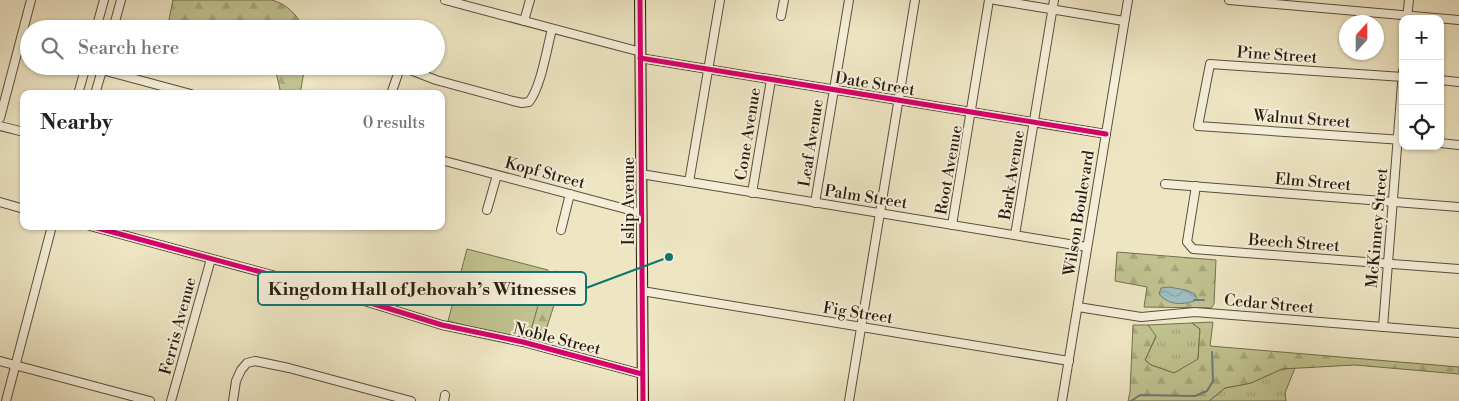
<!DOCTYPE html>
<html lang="en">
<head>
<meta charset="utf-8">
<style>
	body { margin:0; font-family:"Libre Bodoni",serif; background:#f2f2f2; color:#202124 }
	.controls { position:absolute; right:15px; top:15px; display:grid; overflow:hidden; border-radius:10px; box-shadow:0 1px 4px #0004 }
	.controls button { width:45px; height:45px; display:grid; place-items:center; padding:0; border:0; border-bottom:1px solid #e0e0e0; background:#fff; color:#202124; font:25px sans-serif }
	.compass { position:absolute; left:1339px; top:15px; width:45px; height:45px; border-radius:50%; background:#fff; box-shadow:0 1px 4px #0004; rotate:21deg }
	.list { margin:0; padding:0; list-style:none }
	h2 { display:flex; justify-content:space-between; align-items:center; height:65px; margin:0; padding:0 20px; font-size:21px }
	h2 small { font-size:16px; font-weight:400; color:#757577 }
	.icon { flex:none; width:28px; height:28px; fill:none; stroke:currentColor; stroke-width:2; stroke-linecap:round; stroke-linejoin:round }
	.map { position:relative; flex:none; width:1459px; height:401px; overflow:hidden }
	.search { position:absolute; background:#fff; box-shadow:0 1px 4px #0004; left:20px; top:20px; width:425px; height:55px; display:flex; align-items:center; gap:12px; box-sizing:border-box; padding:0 18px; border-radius:28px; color:#757577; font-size:19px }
	.panel { position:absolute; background:#fff; box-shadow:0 1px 4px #0004; left:20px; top:90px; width:425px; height:140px; border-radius:10px }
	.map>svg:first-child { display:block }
	.grass { fill:url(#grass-tufts); stroke:#746f50 }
	.forest { fill:url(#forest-firs); stroke:#746f50 }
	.park { fill:#c0c28f; stroke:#746f50 }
	.water { fill:url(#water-waves); stroke:#707c79 }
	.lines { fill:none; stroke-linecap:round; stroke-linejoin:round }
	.stream { stroke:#707c79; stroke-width:2 }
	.minor-casing { stroke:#5a4e3d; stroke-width:10 }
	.major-casing { stroke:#291c10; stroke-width:12 }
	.minor { stroke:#f4eed8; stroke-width:8 }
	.major { stroke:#eee5c3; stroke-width:10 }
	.cycleway-casing { stroke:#f4eed8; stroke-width:8 }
	.cycleway { stroke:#d6006c; stroke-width:5 }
	.labels { text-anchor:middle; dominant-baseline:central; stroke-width:4; stroke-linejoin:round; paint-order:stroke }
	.street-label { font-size:16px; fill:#291c10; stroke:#f4eed8 }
	.leader { fill:none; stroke:#0f766e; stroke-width:2 }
	.callout-dot { fill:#0f766e; stroke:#f4eed8; stroke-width:2 }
	.callout { fill:#f4eed8; stroke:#0f766e; stroke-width:2 }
	.callout-label { font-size:18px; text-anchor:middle; font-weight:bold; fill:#291c10 }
</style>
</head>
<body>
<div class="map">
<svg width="1459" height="401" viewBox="0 0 1459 401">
	<defs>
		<pattern id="grass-tufts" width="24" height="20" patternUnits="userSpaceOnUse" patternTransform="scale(1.25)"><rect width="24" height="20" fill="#c0c28f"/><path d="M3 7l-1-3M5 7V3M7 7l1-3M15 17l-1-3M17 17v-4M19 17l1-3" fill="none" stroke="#a5a67a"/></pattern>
		<pattern id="forest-firs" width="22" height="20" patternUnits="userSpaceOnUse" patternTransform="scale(1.25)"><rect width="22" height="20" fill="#c0c28f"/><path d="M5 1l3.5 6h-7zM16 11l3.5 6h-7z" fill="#a5a67a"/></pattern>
		<pattern id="water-waves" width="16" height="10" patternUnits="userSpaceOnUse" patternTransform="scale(1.25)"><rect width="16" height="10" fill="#9fbcbf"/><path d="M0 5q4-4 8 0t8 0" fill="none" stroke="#89a1a3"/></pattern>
	</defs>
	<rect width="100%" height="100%" fill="#eee5c3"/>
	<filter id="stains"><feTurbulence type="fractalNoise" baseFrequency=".004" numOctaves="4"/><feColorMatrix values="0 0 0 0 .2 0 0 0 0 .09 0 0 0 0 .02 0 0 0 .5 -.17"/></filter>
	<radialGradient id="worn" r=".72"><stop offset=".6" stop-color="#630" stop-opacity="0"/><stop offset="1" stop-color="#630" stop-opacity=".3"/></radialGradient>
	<g class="grass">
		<polygon points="1192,323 1200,329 1198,360 1174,373 1151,365 1145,360 1156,337 1148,325"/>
		<polygon points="1295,368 1285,393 1286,401 1209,401 1225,388 1251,383 1282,369"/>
	</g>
	<g class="forest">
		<path d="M173 0H272C289 5 296 15 305 29H167Z"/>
		<polygon points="263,66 305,66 300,94 281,94 276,72"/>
		<polygon points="1117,252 1216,260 1214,304 1211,308 1144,307 1147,287 1115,281"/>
		<polygon points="557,271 561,274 559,290 543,339 537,337 505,332 551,273"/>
		<polygon points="1213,322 1210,346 1459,367 1459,374 1355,365 1282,369 1251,383 1225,388 1209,401 1128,401 1130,392 1133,325 1148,325 1156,336 1145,360 1151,365 1174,373 1198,359 1200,329 1192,323"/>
	</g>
	<polygon class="park" points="467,249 548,270 528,341 448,321"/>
	<path class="water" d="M1169 287 1186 290 1195 294 1197 300C1184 305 1169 306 1159 294L1161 288Z"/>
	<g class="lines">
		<g class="stream">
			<polyline points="1194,300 1204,300"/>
			<polyline points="1131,401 1140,395 1195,396 1207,391 1213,381 1212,352"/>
		</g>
		<g class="minor-casing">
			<g id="minor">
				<polyline points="445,0 641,52"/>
				<polyline points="995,0 1124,21"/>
				<polyline points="1229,0 1459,20"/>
				<polyline points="781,16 784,0"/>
				<polyline points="1407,19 1409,0"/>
				<polyline points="524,21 530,0"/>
				<polyline points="96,29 104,0"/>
				<polyline points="113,29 121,0"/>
				<polyline points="640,58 1106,134"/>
				<polyline points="87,66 191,94"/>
				<polyline points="1403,77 1210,64 1198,126 1403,140"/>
				<polyline points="1440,80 1459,82"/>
				<polyline points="78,94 86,66"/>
				<polyline points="95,94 103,67"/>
				<path d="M391 94 399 71 405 69 413 71 436 80 513 101 522 103 529 102C541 87 547 48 552 29"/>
				<polyline points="0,118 31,0"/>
				<polyline points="0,126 24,132"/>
				<polyline points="1440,143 1459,145"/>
				<polyline points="441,160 641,213"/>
				<polyline points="641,174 1087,247"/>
				<polyline points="689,182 720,0"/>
				<polyline points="1165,184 1459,207"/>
				<polyline points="1196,186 1187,242 1193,249 1459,269"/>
				<polyline points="752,193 771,80"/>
				<polyline points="0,202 24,209"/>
				<polyline points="815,203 849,0"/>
				<polyline points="487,210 497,175"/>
				<polyline points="952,225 989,0"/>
				<polyline points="90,226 335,292 442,325 523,342 642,374"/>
				<polyline points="561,230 570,194"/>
				<polyline points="1015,235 1054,0"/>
				<polyline points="642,291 1069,361"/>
				<polyline points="1078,307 1141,317 1195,312 1459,333"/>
				<polyline points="1383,327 1403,71"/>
				<polyline points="0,361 150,401"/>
				<polyline points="6,401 52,226"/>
				<polyline points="171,401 211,259"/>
				<polyline points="233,401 236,381 241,370 247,363 255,361 289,368 411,401"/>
				<polyline points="444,401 445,395"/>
				<polyline points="849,401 915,0"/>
				<polyline points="1062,401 1128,0"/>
			</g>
		</g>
		<g class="major-casing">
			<polyline id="major" points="640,0 643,401"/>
		</g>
		<use href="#minor" class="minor"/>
		<use href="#major" class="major"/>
		<g class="cycleway-casing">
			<g id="cycleway">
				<polyline points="640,0 643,401"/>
				<polyline points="640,58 1106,134"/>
				<polyline points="90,226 335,292 442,325 523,342 642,374"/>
			</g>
		</g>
		<use href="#cycleway" class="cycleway"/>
	</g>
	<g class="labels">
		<g class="street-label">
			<text transform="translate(1277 55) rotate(4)">Pine Street</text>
			<text transform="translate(875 84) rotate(9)">Date Street</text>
			<text transform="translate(1302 119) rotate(4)">Walnut Street</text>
			<text transform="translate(748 134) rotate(-81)">Cone Avenue</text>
			<text transform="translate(811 143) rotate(-81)">Leaf Avenue</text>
			<text transform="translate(949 170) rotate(-80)">Root Avenue</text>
			<text transform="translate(545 173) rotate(15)">Kopf Street</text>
			<text transform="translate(1012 175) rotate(-81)">Bark Avenue</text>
			<text transform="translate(1313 182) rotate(5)">Elm Street</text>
			<text transform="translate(866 197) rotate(9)">Palm Street</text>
			<text transform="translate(629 201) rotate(-90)">Islip Avenue</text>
			<text transform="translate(1079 213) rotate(-81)">Wilson Boulevard</text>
			<text transform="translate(1377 228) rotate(-85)">McKinney Street</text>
			<text transform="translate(1294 243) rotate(4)">Beech Street</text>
			<text transform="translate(1269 304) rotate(5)">Cedar Street</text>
			<text transform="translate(858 313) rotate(9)">Fig Street</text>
			<text transform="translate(178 326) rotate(-75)">Ferris Avenue</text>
			<text transform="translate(557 339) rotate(14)">Noble Street</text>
		</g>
	</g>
	<path class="leader" d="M669 257L586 288"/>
	<circle class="callout-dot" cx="669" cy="257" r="5"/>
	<rect class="callout" x="258" y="272" width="328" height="33" rx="5"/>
	<g class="callout-label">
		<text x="422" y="295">Kingdom Hall of Jehovah’s Witnesses</text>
	</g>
	<rect width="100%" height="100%" filter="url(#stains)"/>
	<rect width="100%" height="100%" fill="url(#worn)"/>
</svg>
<div class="controls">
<button>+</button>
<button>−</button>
<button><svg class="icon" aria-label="locate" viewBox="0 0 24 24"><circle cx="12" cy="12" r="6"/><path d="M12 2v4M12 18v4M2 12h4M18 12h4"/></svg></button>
</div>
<svg class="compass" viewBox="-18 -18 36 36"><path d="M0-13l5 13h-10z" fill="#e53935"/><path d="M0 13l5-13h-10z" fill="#757577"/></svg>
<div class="search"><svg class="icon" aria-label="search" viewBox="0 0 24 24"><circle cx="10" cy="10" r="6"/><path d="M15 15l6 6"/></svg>Search here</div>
<section class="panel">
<h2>Nearby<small>0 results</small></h2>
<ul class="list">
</ul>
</section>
</div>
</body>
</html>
